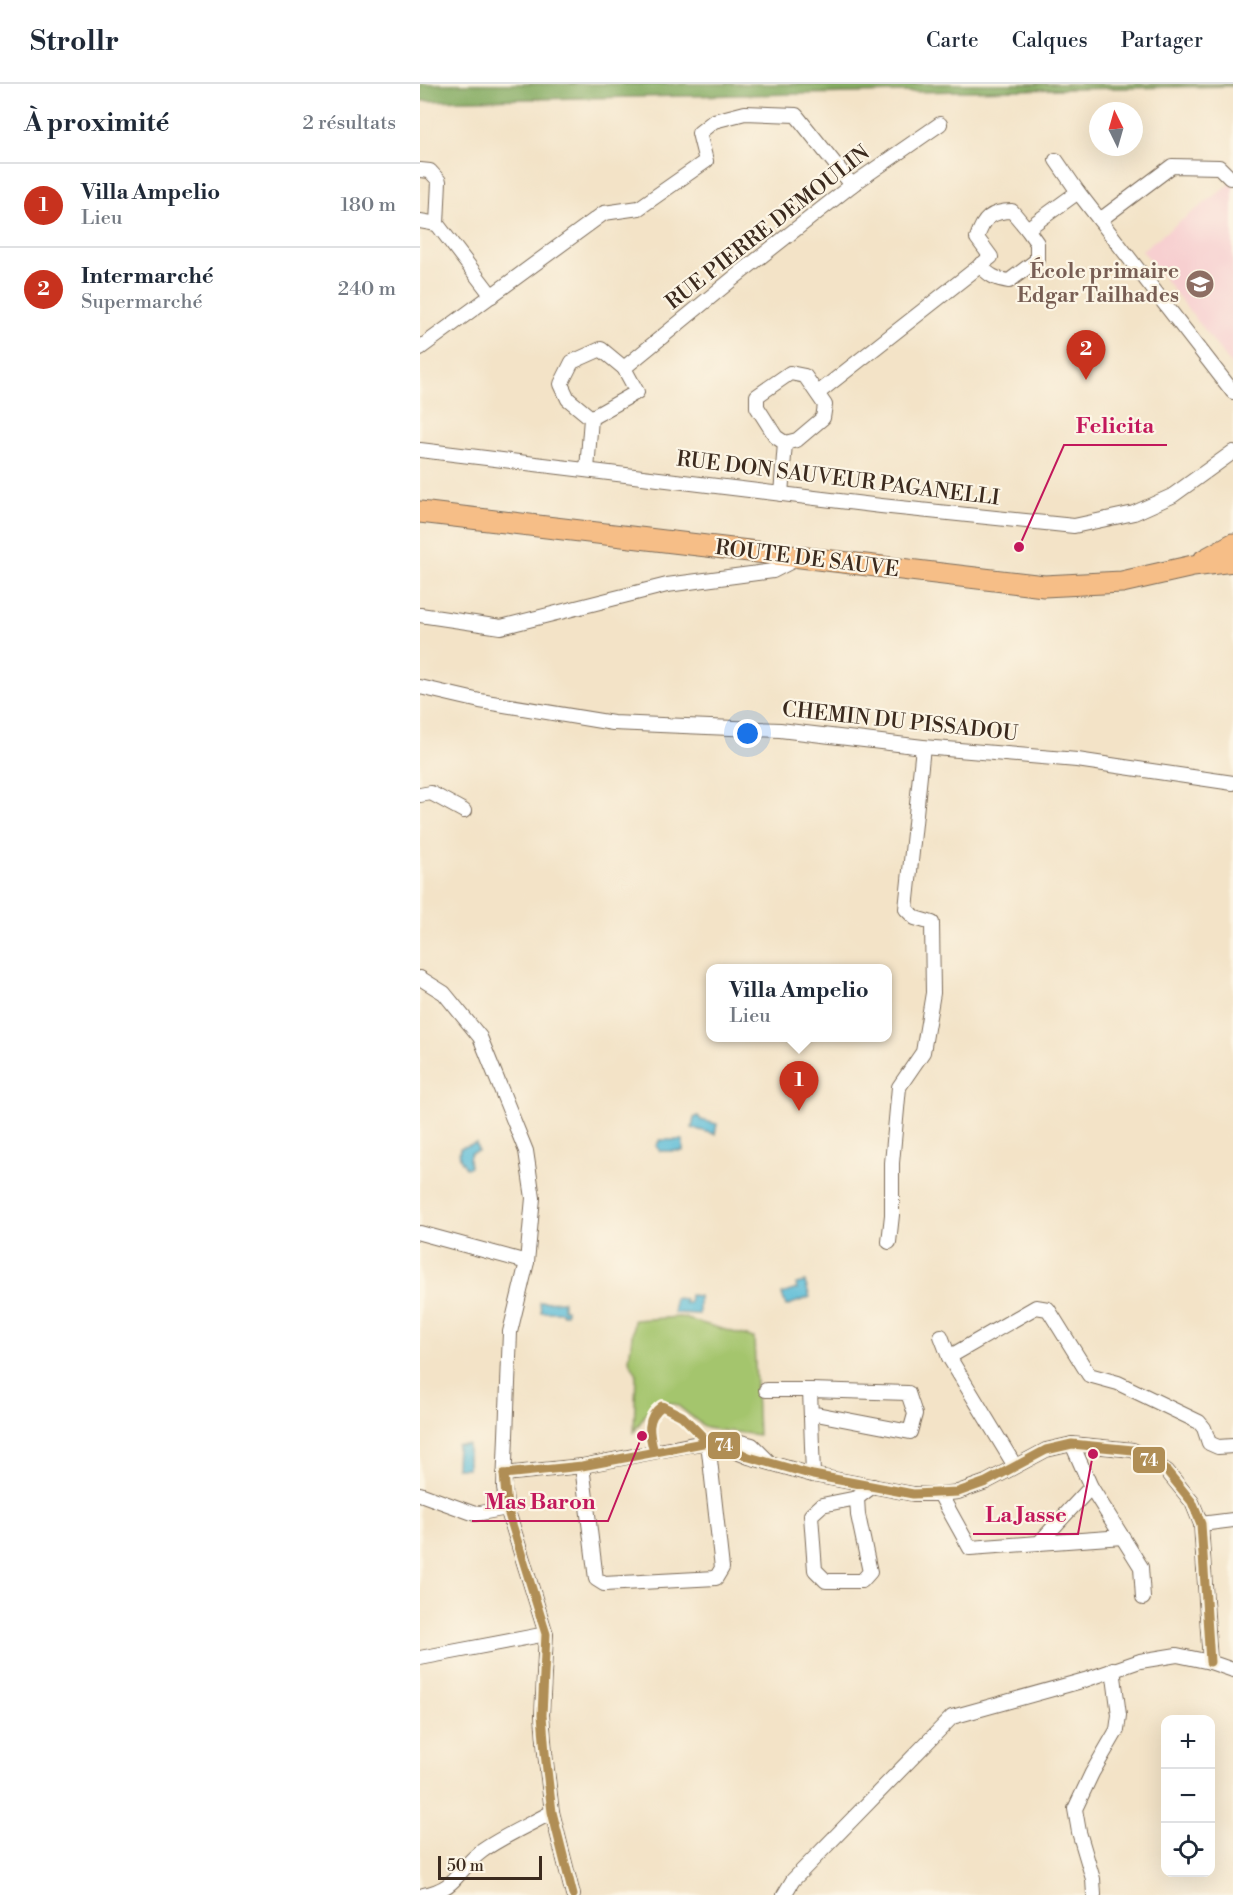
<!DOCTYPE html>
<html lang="fr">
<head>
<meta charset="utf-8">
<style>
	body { margin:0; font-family:"Libre Bodoni",serif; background:#f2f2f3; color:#1f2937 }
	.controls { position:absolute; right:18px; bottom:18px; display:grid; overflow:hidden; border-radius:12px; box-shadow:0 6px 24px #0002 }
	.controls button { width:54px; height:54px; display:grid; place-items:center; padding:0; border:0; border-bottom:2px solid #e0e1e3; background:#fff; color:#1f2937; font:30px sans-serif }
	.compass { position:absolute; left:669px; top:18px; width:54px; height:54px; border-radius:50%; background:#fff; box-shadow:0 6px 24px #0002; rotate:355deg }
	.scale { position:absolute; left:18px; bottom:15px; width:104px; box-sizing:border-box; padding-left:6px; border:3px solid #3b2a1e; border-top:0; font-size:16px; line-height:21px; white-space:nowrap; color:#3b2a1e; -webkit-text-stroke:4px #fcf5e5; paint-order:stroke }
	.you { position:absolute; left:328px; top:650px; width:21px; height:21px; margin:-15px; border:4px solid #fff; border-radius:50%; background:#1a73e8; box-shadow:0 0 0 9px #1a73e833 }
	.badge { display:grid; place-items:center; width:39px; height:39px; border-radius:50%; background:#c8321e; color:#fff; font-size:20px; font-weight:700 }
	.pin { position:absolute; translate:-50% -50px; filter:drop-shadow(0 2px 3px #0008) }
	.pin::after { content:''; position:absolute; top:32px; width:21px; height:18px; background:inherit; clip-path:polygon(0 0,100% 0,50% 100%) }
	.popup { position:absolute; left:286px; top:880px; width:186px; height:78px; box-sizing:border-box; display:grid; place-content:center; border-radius:12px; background:#fff; filter:drop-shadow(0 2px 4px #0005); font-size:20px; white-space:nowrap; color:#747a83 }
	.popup b { font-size:22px; color:#1f2937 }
	.popup::after { content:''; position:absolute; left:50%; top:100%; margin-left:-12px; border:12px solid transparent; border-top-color:#fff }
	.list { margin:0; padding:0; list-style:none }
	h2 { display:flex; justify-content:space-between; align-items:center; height:78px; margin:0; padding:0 24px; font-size:26px }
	h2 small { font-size:20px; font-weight:400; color:#747a83 }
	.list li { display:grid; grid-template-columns:39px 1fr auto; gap:18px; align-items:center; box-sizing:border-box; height:84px; padding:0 24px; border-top:2px solid #e0e1e3 }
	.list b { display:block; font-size:22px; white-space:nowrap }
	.list p { margin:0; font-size:20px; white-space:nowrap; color:#747a83 }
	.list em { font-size:20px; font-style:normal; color:#747a83 }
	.icon { flex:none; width:33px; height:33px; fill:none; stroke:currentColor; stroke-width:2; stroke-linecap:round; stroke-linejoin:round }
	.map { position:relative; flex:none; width:813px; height:1811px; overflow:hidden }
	header { display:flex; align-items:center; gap:36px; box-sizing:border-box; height:84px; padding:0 30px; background:#fff; border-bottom:2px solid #e0e1e3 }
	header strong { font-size:28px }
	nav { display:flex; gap:33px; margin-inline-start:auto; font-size:21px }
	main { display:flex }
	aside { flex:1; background:#fff }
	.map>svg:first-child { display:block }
	.built { fill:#f7cfd0 }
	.green { fill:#a4c56d; stroke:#707846; stroke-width:1.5 }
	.forest { fill:#83aa60; stroke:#5f6a3f; stroke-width:1.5 }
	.water { fill:#59bbd7; stroke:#4a727a; stroke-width:1.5 }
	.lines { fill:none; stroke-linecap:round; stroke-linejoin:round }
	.minor-casing { stroke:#7b6b59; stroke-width:16 }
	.primary-casing { stroke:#7b6b59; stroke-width:23 }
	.minor { stroke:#fff; stroke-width:14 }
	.primary { stroke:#f6be87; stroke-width:21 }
	.bus-1-casing { stroke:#fcf5e5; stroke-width:14 }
	.bus-1 { stroke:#b08e55; stroke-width:9 }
	.labels { text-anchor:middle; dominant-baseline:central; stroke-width:4.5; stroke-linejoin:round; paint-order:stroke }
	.street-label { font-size:21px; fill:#3b2a1e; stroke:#fcf5e5 }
	.education-label { font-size:21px; font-weight:bold; fill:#785e54; stroke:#fcf5e5; text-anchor:end }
	.leader { fill:none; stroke:#c2185b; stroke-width:2 }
	.callout-dot { fill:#c2185b; stroke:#fcf5e5; stroke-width:2 }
	.callout-label { font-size:22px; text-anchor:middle; font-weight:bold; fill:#c2185b; stroke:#fcf5e5; stroke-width:4.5; stroke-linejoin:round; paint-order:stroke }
	.line-badge { stroke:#fcf5e5; stroke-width:2 }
	.badge-label { font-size:16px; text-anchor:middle; font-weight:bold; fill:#fff }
</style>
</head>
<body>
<header>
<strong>Strollr</strong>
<nav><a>Carte</a><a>Calques</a><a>Partager</a></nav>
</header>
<main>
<aside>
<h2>À proximité<small>2 résultats</small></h2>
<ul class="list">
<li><span class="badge">1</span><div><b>Villa Ampelio</b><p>Lieu</p></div><em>180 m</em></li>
<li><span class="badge">2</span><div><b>Intermarché</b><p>Supermarché</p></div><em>240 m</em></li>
</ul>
</aside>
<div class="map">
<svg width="813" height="1811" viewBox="0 0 813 1811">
	<rect width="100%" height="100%" fill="#fcf5e5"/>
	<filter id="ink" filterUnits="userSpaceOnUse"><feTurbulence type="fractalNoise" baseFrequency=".0167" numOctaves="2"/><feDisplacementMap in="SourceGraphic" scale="12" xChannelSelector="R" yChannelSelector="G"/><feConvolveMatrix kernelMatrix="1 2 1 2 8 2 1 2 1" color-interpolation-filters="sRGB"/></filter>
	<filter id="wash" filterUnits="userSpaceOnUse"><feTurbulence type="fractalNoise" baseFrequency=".008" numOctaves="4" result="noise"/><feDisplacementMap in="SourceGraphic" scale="24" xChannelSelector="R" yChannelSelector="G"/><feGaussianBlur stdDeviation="1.35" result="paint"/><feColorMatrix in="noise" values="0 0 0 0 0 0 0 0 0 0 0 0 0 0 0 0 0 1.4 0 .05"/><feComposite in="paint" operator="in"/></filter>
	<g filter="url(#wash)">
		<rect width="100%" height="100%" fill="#f3e3c7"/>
		<polygon class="built" points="813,98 813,283 722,166"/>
		<polygon class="green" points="260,1233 334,1254 338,1351 286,1344 257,1321 241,1316 227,1328 214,1348 216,1289 209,1276 214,1236"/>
		<polygon class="forest" points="0,0 813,0 813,2 0,17"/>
		<g class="water">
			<polygon points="278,1032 281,1036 297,1040 295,1050 272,1044 274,1034"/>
			<polygon points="240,1056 263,1056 263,1067 240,1067 236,1062"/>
			<path d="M56 1059 58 1067 51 1069 49 1074 50 1083 46 1084C41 1077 38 1073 40 1064Z"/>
			<polygon points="385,1198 390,1213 366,1222 362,1210 377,1205 376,1200"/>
			<polygon points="270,1211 279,1212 279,1230 254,1229 254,1214 265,1215 264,1219 269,1219"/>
			<polygon points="143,1217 143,1225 146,1225 146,1230 142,1230 142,1228 121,1228 120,1218"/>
			<polygon points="37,1361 48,1361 48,1384 36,1384"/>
		</g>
	</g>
	<g filter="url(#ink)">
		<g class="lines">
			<g class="minor-casing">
				<g id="minor">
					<polyline points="636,76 658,108 813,308"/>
					<polyline points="0,86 10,87 19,97 17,140 72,212"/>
					<polyline points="680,136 752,82 799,83 810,94"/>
					<polyline points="0,137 17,140"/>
					<path d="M560 181C569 192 576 195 589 197L617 176V159L607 145"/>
					<polyline points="0,264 184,129 219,124 286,77 279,49 294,37 325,29 376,31 432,101"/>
					<polygon points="370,289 385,292 405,321 403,334 377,356 365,359 356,353 337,323 337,312"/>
					<path d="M398 309 571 173 557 154C563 135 571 127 592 127L607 145 658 108"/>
					<polyline points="171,334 217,308 204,284 315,193 432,101 520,40"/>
					<polyline points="0,366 461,422 654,442 714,429 752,412 813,368"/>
					<polyline points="167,386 171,334 148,315 141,300 152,278 181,265 204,284"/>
					<polyline points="361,410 365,359"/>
					<polyline points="0,531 81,543 247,501 353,487 378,474"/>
					<polyline points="0,603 60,617 193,639 360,646 503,663 657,676 813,699"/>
					<polyline points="0,711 11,709 44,727"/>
					<polyline points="0,894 24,909 60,953 106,1067 113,1114 107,1178 90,1248 84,1403 87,1424 126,1550 122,1631 125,1669 132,1728 153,1811"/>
					<polyline points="0,1149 107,1178"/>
					<polyline points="469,1158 472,1131 472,1079 479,1003 503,968 513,909 512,839 495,834 486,825 503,663"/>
					<polyline points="521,1252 529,1273 595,1382"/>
					<polyline points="529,1273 616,1223 628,1225 669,1291 698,1299 779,1338 784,1344 789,1359 798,1363 813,1362"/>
					<polyline points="346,1306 390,1306"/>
					<polyline points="391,1329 490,1348 495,1330 488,1309 390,1306 393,1391"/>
					<polyline points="301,1360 309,1365 329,1373 393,1391 493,1410 520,1410 538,1408 566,1398 626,1366 652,1360 713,1366 747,1387 772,1418 781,1440 790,1578"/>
					<polyline points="162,1382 176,1495 184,1500 296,1494 302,1484 288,1358"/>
					<polyline points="84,1390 162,1382 269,1361 288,1358 301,1360 313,1356 332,1361 348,1377"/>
					<polyline points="671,1403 721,1483 723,1514"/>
					<polyline points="0,1410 55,1430 87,1424"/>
					<polyline points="520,1410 550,1464 619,1459 671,1403 652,1360"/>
					<polyline points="437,1414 402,1421 391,1431 395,1486 406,1497 442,1497 450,1488 438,1431 437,1414 453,1402"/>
					<polyline points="781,1440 813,1436"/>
					<polyline points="619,1459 703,1453"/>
					<polyline points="0,1574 126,1550"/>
					<path d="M3 1811C39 1804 36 1786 62 1767 81 1753 111 1740 132 1728"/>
					<polyline points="364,1811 373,1796 532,1633 665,1596 720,1577 757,1571 790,1578 813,1586"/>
					<polyline points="674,1811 673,1795 659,1748 655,1725 672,1689 697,1646 699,1631 693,1585"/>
				</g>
			</g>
			<g class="primary-casing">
				<g id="primary">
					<polyline points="0,428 624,502 702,498 773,482 813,477"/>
					<polyline points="784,476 813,460"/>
				</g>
			</g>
			<use href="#minor" class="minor"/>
			<use href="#primary" class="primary"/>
			<g class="bus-1-casing">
				<g id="bus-1">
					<path d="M234 1368C229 1350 225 1334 242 1322L262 1332 288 1358"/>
					<polyline points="84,1390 162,1382 288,1358 301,1360 329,1373 393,1391 493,1410 538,1408 566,1398 626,1366 652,1360 713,1366 747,1387 772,1418 781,1440 790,1578"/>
					<polyline points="84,1390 87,1424 126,1550 122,1631 125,1669 132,1728 153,1811"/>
				</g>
			</g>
			<use href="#bus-1" class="bus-1"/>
		</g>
	</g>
	<defs>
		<g id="school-disc" transform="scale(1.5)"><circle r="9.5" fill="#8d6e63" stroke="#fcf5e5"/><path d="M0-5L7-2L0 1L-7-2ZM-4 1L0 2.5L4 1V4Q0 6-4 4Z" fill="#fff"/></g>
	</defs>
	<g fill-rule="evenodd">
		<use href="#school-disc" x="780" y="200"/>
	</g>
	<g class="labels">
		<g class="street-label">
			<text transform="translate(348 144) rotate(-38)">RUE PIERRE DEMOULIN</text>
			<text transform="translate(418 395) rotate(7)">RUE DON SAUVEUR PAGANELLI</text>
			<text transform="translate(387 475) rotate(7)">ROUTE DE SAUVE</text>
			<text transform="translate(480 638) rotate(6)">CHEMIN DU PISSADOU</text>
		</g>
		<g class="education-label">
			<text x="759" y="188">École primaire<tspan x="759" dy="24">Edgar Tailhades</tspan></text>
		</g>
	</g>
	<path class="leader" d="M599 463L644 361H747M222 1352L188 1437H52M673 1370L658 1450H553"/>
	<g class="callout-dot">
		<circle cx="599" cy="463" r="6"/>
		<circle cx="222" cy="1352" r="6"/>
		<circle cx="673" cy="1370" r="6"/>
	</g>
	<g class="callout-label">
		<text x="695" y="349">Felicita</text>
		<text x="120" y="1425">Mas Baron</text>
		<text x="606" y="1438">La Jasse</text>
	</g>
	<g class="line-badge">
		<rect x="287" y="1347" width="34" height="29" rx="6" fill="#b08e55"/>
		<rect x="712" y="1362" width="34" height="28" rx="6" fill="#b08e55"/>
	</g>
	<g class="badge-label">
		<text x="304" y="1367">74</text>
		<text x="729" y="1382">74</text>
	</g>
</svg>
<div class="controls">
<button>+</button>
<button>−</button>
<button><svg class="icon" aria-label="locate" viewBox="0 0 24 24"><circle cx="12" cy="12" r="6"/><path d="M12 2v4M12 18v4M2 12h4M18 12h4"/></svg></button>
</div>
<svg class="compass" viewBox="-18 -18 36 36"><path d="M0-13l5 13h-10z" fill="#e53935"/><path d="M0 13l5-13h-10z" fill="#747a83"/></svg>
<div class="scale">50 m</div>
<div class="you"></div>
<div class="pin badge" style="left:379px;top:1027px">1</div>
<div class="popup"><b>Villa Ampelio</b>Lieu</div>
<div class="pin badge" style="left:666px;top:296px">2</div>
</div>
</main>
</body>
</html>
